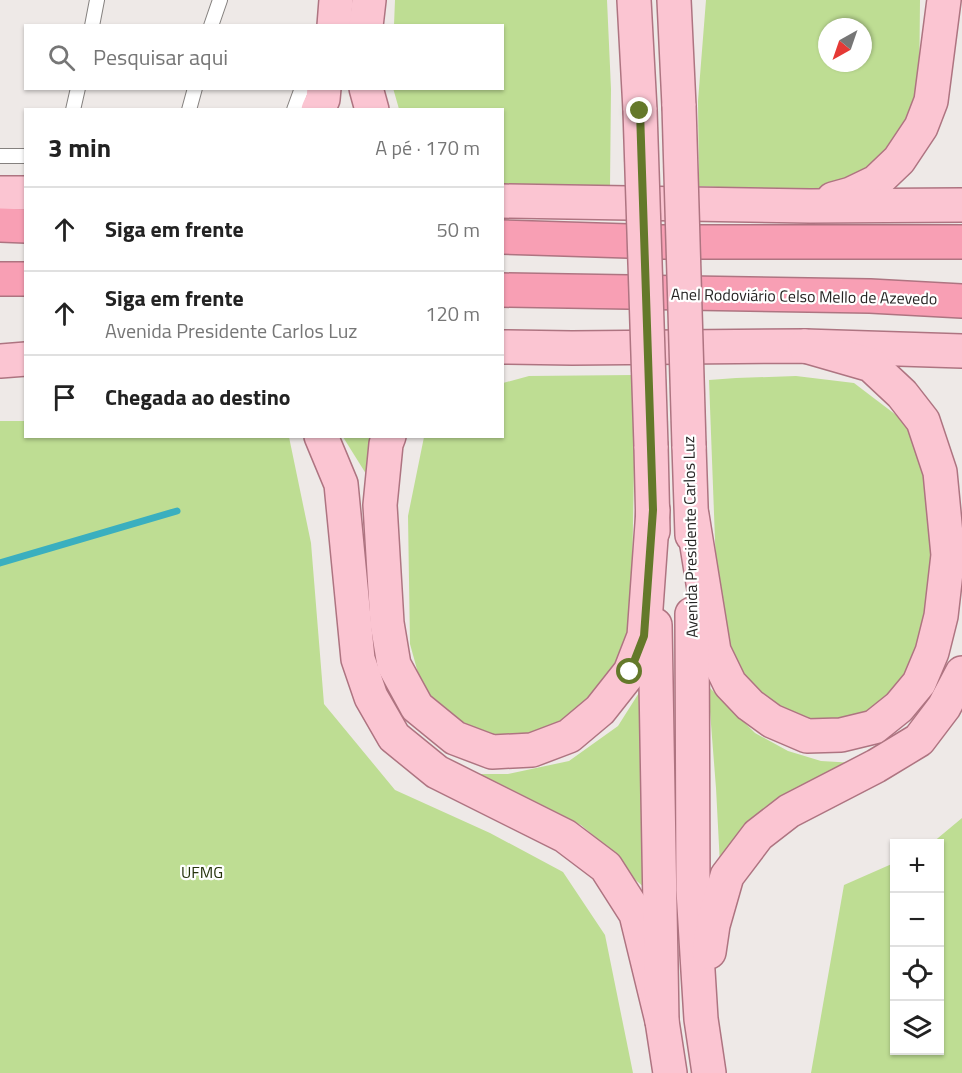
<!DOCTYPE html>
<html lang="pt">
<head>
<meta charset="utf-8">
<style>
	body { margin:0; font-family:"Titillium Web",sans-serif; background:#f2f2f2; color:#222 }
	.controls { position:absolute; right:18px; bottom:18px; display:grid; overflow:hidden; border-radius:0px; box-shadow:0 2px 4px #0004 }
	.controls button { width:54px; height:54px; display:grid; place-items:center; padding:0; border:0; border-bottom:2px solid #e0e0e0; background:#fff; color:#222; font:30px sans-serif }
	.compass { position:absolute; left:818px; top:18px; width:54px; height:54px; border-radius:50%; background:#fff; box-shadow:0 2px 4px #0004; rotate:220deg }
	.stop { position:absolute; width:18px; height:18px; margin:-14px; border:4px solid #64792a; border-radius:50%; background:#fff }
	.stop.end { background:#64792a; border-color:#fff; box-shadow:0 2px 6px #0008 }
	.list { margin:0; padding:0; list-style:none }
	h2 { display:flex; justify-content:space-between; align-items:center; height:78px; margin:0; padding:0 24px; font-size:26px }
	h2 small { font-size:20px; font-weight:400; color:#767676 }
	.list li { display:grid; grid-template-columns:39px 1fr auto; gap:18px; align-items:center; box-sizing:border-box; height:84px; padding:0 24px; border-top:2px solid #e0e0e0 }
	.list b { display:block; font-size:22px; white-space:nowrap }
	.list p { margin:0; font-size:20px; white-space:nowrap; color:#767676 }
	.list em { font-size:20px; font-style:normal; color:#767676 }
	.icon { flex:none; width:33px; height:33px; fill:none; stroke:currentColor; stroke-width:2; stroke-linecap:round; stroke-linejoin:round }
	.map { position:relative; flex:none; width:962px; height:1073px; overflow:hidden }
	.search { position:absolute; background:#fff; box-shadow:0 2px 4px #0004; left:24px; top:24px; width:480px; height:66px; display:flex; align-items:center; gap:15px; box-sizing:border-box; padding:0 21px; border-radius:0px; color:#767676; font-size:22px }
	.panel { position:absolute; background:#fff; box-shadow:0 2px 4px #0004; left:24px; top:108px; width:480px; height:330px; border-radius:0px }
	.map>svg:first-child { display:block }
	.green { fill:#bedd93; fill-rule:evenodd }
	.lines { fill:none; stroke-linecap:round; stroke-linejoin:round }
	.stream { stroke:#3aafbf; stroke-width:7 }
	.service-casing { stroke:#85817f; stroke-width:16 }
	.primary-casing { stroke:#ae7481; stroke-width:36 }
	.motorway-casing { stroke:#ae7481; stroke-width:36 }
	.service { stroke:#fff; stroke-width:14 }
	.primary { stroke:#fbc5d2; stroke-width:33 }
	.motorway { stroke:#f89fb4; stroke-width:33 }
	.primary-bridge-casing { stroke:#ae7481; stroke-width:36; stroke-linecap:butt }
	.primary-bridge { stroke:#fbc5d2; stroke-width:33 }
	.route { stroke:#64792a; stroke-width:8 }
	.labels { text-anchor:middle; dominant-baseline:central; stroke-width:4.5; stroke-linejoin:round; paint-order:stroke }
	.street-label { font-size:16px; fill:#252423; stroke:#fff }
	.park-label { font-size:16px; fill:#25330b; stroke:#fff }
</style>
</head>
<body>
<div class="map">
<svg width="962" height="1073" viewBox="0 0 962 1073">
	<rect width="100%" height="100%" fill="#eee9e7"/>
	<g class="green">
		<polygon points="395,0 607,0 611,89 610,187 503,191 502,110 399,109 393,88 502,88 502,26 394,25"/>
		<path d="M706 0H920L919 95 904 131 886 157 836 187 797 191 699 186 698 101ZM827 27H863V63H827Z"/>
		<polygon points="633,375 635,410 631,635 613,667 587,704 548,731 507,739 472,735 442,715 421,684 410,644 408,516 424,437 502,436 503,383 529,376"/>
		<polygon points="796,376 854,383 900,418 922,451 935,537 932,597 918,652 903,683 878,709 846,723 809,726 743,685 726,645 717,593 709,380 736,378"/>
		<polygon points="0,421 25,421 26,436 289,437 311,543 324,704 395,790 490,833 563,872 605,935 633,1073 0,1073"/>
		<polygon points="343,437 375,437 368,477"/>
		<polygon points="708,686 755,733 788,751 821,761 855,763 720,865 716,788"/>
		<polygon points="642,688 646,889 631,876 606,846 581,825 522,800 465,774 508,774 569,761 618,726"/>
		<polygon points="962,818 962,1073 811,1073 844,885 894,863 894,1050 940,1050 940,844 932,843"/>
	</g>
	<g class="lines">
		<polyline class="stream" points="0,563 177,511"/>
		<g class="service-casing">
			<g id="service">
				<polyline points="92,26 97,0"/>
				<polyline points="211,26 220,0"/>
				<polyline points="73,110 78,88"/>
				<polyline points="189,110 195,88"/>
				<polyline points="294,110 302,88"/>
				<polyline points="0,156 26,156"/>
			</g>
		</g>
		<g class="primary-casing">
			<g id="primary">
				<polyline points="634,0 640,110"/>
				<polyline points="674,0 679,106"/>
				<polyline points="334,26 336,0"/>
				<polyline points="366,26 369,0"/>
				<polyline points="366,88 372,110"/>
				<polyline points="318,110 323,99 324,88"/>
				<polyline points="0,193 26,193"/>
				<polyline points="833,199 851,194 876,182 899,160 921,127 931,101 944,0"/>
				<polyline points="502,201 810,206 962,205"/>
				<polyline points="502,347 572,348 805,346 962,351"/>
				<polyline points="0,361 26,359"/>
				<polyline points="321,436 341,484 358,659 371,697 394,737 437,772 565,836 606,867 636,914 662,1021"/>
				<polyline points="389,436 386,444 380,505 387,623 394,665 417,707 455,738 492,752 532,750 569,736 600,710 630,672 644,636 653,510"/>
				<polyline points="651,446 653,531"/>
				<polyline points="689,446 692,535"/>
				<polyline points="692,515 714,651 730,684 750,705 772,721 807,736 841,735 874,727 899,707 919,683 932,652 941,616 948,555 940,472 923,421 902,394 871,365 805,346"/>
				<polyline points="692,614 693,890 701,1019 709,1073"/>
				<polyline points="655,625 662,1021 670,1073"/>
				<polyline points="709,952 713,925 727,876 758,835 789,811 876,766 919,740 944,707 962,673"/>
			</g>
		</g>
		<g class="motorway-casing">
			<g id="motorway">
				<polyline points="0,225 26,226"/>
				<polyline points="502,237 660,242 962,242"/>
				<polyline points="0,279 26,279"/>
				<polyline points="502,290 870,296 962,301"/>
			</g>
		</g>
		<use href="#service" class="service"/>
		<use href="#primary" class="primary"/>
		<use href="#motorway" class="motorway"/>
		<g class="primary-bridge-casing">
			<g id="primary-bridge">
				<polyline points="679,106 689,446"/>
				<polyline points="640,110 651,446"/>
			</g>
		</g>
		<use href="#primary-bridge" class="primary-bridge"/>
	</g>
	<g class="lines">
		<polyline class="route" points="630,672 644,636 653,510 640,111"/>
	</g>
	<g class="labels">
		<g class="street-label">
			<text transform="translate(804 296) rotate(1)">Anel Rodoviário Celso Mello de Azevedo</text>
			<text transform="translate(690 537) rotate(-91)">Avenida Presidente Carlos Luz</text>
		</g>
		<g class="park-label">
			<text x="202" y="872">UFMG</text>
		</g>
	</g>
</svg>
<div class="controls">
<button>+</button>
<button>−</button>
<button><svg class="icon" aria-label="locate" viewBox="0 0 24 24"><circle cx="12" cy="12" r="6"/><path d="M12 2v4M12 18v4M2 12h4M18 12h4"/></svg></button>
<button><svg class="icon" aria-label="layers" viewBox="0 0 24 24"><path d="M12 4l9 5-9 5-9-5zM3 14l9 5 9-5"/></svg></button>
</div>
<svg class="compass" viewBox="-18 -18 36 36"><path d="M0-13l5 13h-10z" fill="#e53935"/><path d="M0 13l5-13h-10z" fill="#767676"/></svg>
<div class="stop" style="left:630px;top:672px"></div>
<div class="stop end" style="left:640px;top:111px"></div>
<div class="search"><svg class="icon" aria-label="search" viewBox="0 0 24 24"><circle cx="10" cy="10" r="6"/><path d="M15 15l6 6"/></svg>Pesquisar aqui</div>
<section class="panel">
<h2>3 min<small>A pé · 170 m</small></h2>
<ul class="list">
<li><svg class="icon" aria-label="ahead" viewBox="0 0 24 24"><path d="M12 20V5M6 11l6-6 6 6"/></svg><div><b>Siga em frente</b></div><em>50 m</em></li>
<li><svg class="icon" aria-label="ahead" viewBox="0 0 24 24"><path d="M12 20V5M6 11l6-6 6 6"/></svg><div><b>Siga em frente</b><p>Avenida Presidente Carlos Luz</p></div><em>120 m</em></li>
<li><svg class="icon" aria-label="arrive" viewBox="0 0 24 24"><path d="M6 21V4h12l-3 4 3 4H6"/></svg><div><b>Chegada ao destino</b></div></li>
</ul>
</section>
</div>
</body>
</html>
